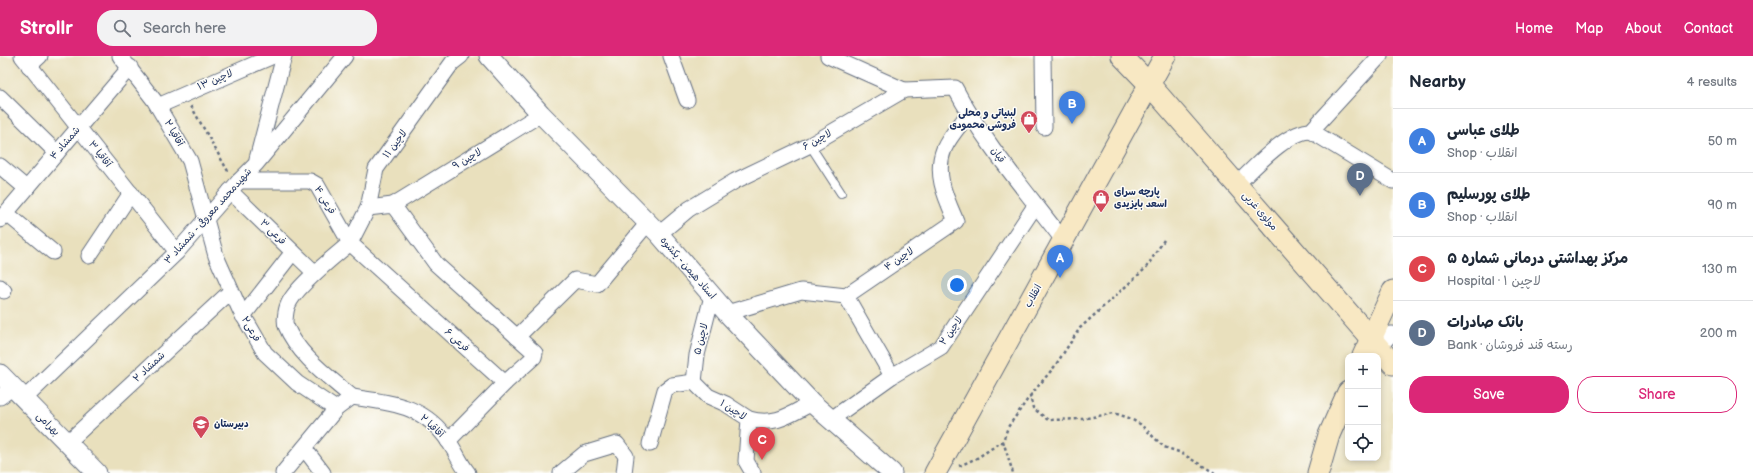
<!DOCTYPE html>
<html lang="en">
<head>
<meta charset="utf-8">
<style>
	body { margin:0; font-family:"Balsamiq Sans","Playpen Sans Arabic",sans-serif; background:#f2f2f3; color:#1f2937 }
	.controls { position:absolute; right:12px; bottom:12px; display:grid; overflow:hidden; border-radius:8px; box-shadow:0 2px 6px #0003 }
	.controls button { width:36px; height:36px; display:grid; place-items:center; padding:0; border:0; border-bottom:1px solid #e0e1e3; background:#fff; color:#1f2937; font:20px sans-serif }
	.you { position:absolute; left:957px; top:229px; width:14px; height:14px; margin:-10px; border:3px solid #fff; border-radius:50%; background:#1a73e8; box-shadow:0 0 0 6px #1a73e833 }
	.badge { display:grid; place-items:center; width:26px; height:26px; border-radius:50%; background:#db2777; color:#fff; font-size:13px; font-weight:700 }
	.pin { position:absolute; translate:-50% -33px; filter:drop-shadow(0 1px 2px #0008) }
	.pin::after { content:''; position:absolute; top:21px; width:14px; height:12px; background:inherit; clip-path:polygon(0 0,100% 0,50% 100%) }
	.list { margin:0; padding:0; list-style:none }
	h2 { display:flex; justify-content:space-between; align-items:center; height:52px; margin:0; padding:0 16px; font-size:17px }
	h2 small { font-size:13px; font-weight:400; color:#747a83 }
	.list li { display:grid; grid-template-columns:26px 1fr auto; gap:12px; align-items:center; box-sizing:border-box; height:64px; padding:0 16px; border-top:1px solid #e0e1e3 }
	.list b { display:block; font-size:15px; white-space:nowrap }
	.list p { margin:0; font-size:13px; white-space:nowrap; color:#747a83 }
	.list em { font-size:13px; font-style:normal; color:#747a83 }
	.actions { display:flex; gap:8px; padding:12px 16px }
	.actions a { flex:1; padding:9px 0; border:1px solid #db2777; border-radius:16px; text-align:center; font-size:14px; color:#db2777 }
	.actions .main { background:#db2777; color:#fff }
	.icon { flex:none; width:22px; height:22px; fill:none; stroke:currentColor; stroke-width:2; stroke-linecap:round; stroke-linejoin:round }
	.map { position:relative; flex:none; width:1393px; height:417px; overflow:hidden }
	header { display:flex; align-items:center; gap:24px; box-sizing:border-box; height:56px; padding:0 20px; background:#db2777; color:#fff }
	header strong { font-size:19px }
	nav { display:flex; gap:22px; margin-inline-start:auto; font-size:14px }
	.search { width:280px; height:36px; background:#f2f2f3; display:flex; align-items:center; gap:10px; box-sizing:border-box; padding:0 14px; border-radius:16px; color:#747a83; font-size:15px }
	main { display:flex }
	aside { flex:1; background:#fff }
	.map>svg:first-child { display:block }
	.lines { fill:none; stroke-linecap:round; stroke-linejoin:round }
	.service-casing { stroke:#636d7f; stroke-width:10 }
	.minor-casing { stroke:#636d7f; stroke-width:17 }
	.tertiary-casing { stroke:#636d7f; stroke-width:21 }
	.secondary-casing { stroke:#636d7f; stroke-width:23 }
	.path { stroke:#636d7f; stroke-width:2.5; stroke-dasharray:3 3; stroke-linecap:butt }
	.service { stroke:#fff; stroke-width:8 }
	.minor { stroke:#fff; stroke-width:15 }
	.tertiary { stroke:#fff; stroke-width:19 }
	.secondary { stroke:#f8e8c3; stroke-width:21 }
	.labels { text-anchor:middle; dominant-baseline:central; stroke-width:3; stroke-linejoin:round; paint-order:stroke }
	.street-label { font-size:10px; fill:#1b2f5e; stroke:#fdfcf7 }
	.poi-label { font-size:10px; font-weight:bold; fill:#1b2f5e; stroke:#fdfcf7; text-anchor:start }
</style>
</head>
<body>
<header>
<strong>Strollr</strong>
<div class="search"><svg class="icon" aria-label="search" viewBox="0 0 24 24"><circle cx="10" cy="10" r="6"/><path d="M15 15l6 6"/></svg>Search here</div>
<nav><a>Home</a><a>Map</a><a>About</a><a>Contact</a></nav>
</header>
<main>
<div class="map">
<svg width="1393" height="417" viewBox="0 0 1393 417">
	<rect width="100%" height="100%" fill="#fdfcf7"/>
	<filter id="ink" filterUnits="userSpaceOnUse"><feTurbulence type="fractalNoise" baseFrequency=".025" numOctaves="2"/><feDisplacementMap in="SourceGraphic" scale="8" xChannelSelector="R" yChannelSelector="G"/><feConvolveMatrix kernelMatrix="1 2 1 2 8 2 1 2 1" color-interpolation-filters="sRGB"/></filter>
	<filter id="wash" filterUnits="userSpaceOnUse"><feTurbulence type="fractalNoise" baseFrequency=".012" numOctaves="4" result="noise"/><feDisplacementMap in="SourceGraphic" scale="16" xChannelSelector="R" yChannelSelector="G"/><feGaussianBlur stdDeviation="0.9" result="paint"/><feColorMatrix in="noise" values="0 0 0 0 0 0 0 0 0 0 0 0 0 0 0 0 0 1.4 0 .05"/><feComposite in="paint" operator="in"/></filter>
	<g filter="url(#wash)">
		<rect width="100%" height="100%" fill="#e9e0bd"/>
	</g>
	<g filter="url(#ink)">
		<g class="lines">
			<g class="service-casing">
				<polyline id="service" points="810,89 841,137"/>
			</g>
			<g class="minor-casing">
				<g id="minor">
					<polyline points="22,0 177,196"/>
					<polyline points="120,0 154,44 190,105 216,200 240,254 265,297 297,327 336,353"/>
					<polyline points="671,0 687,44"/>
					<polyline points="1043,0 1044,71"/>
					<polyline points="29,10 40,0"/>
					<path d="M904 34 955 32C984 87 1026 135 1063 184"/>
					<polyline points="0,41 57,97"/>
					<polyline points="158,50 273,0"/>
					<polyline points="1311,75 1393,125"/>
					<polyline points="257,103 284,0"/>
					<polyline points="0,110 26,132"/>
					<path d="M239 125H310L317 129 350 187C335 200 295 231 288 249 286 253 284 266 286 270 298 299 329 321 352 341"/>
					<path d="M1237 128C1254 112 1287 75 1311 75L1380 0"/>
					<polyline points="230,135 315,217"/>
					<polyline points="393,149 541,58"/>
					<polyline points="368,152 393,149 436,208 535,297 534,301 505,327"/>
					<polyline points="6,157 53,196"/>
					<polyline points="0,164 130,11"/>
					<polyline points="659,178 689,153 735,125 810,89 904,34 828,0"/>
					<polyline points="89,200 131,137"/>
					<polyline points="0,231 4,235"/>
					<polyline points="846,240 892,320"/>
					<path d="M727 257 801 235 846 240 956 165C946 142 934 118 944 93 949 81 961 68 969 57"/>
					<polyline points="243,260 293,196"/>
					<polyline points="517,281 575,224 597,228 647,168"/>
					<polyline points="1379,291 1391,278 1393,278"/>
					<polyline points="694,326 708,340 726,348 749,363 746,405 753,417"/>
					<polyline points="694,326 697,299 712,240"/>
					<polyline points="0,341 13,331"/>
					<polyline points="24,343 177,196 239,125 256,108 345,0"/>
					<path d="M749 363C776 370 789 359 812 347"/>
					<polyline points="830,364 892,320 941,291 1035,150"/>
					<polyline points="448,385 505,327 350,187 368,152 376,113 452,7 461,0"/>
					<polyline points="67,387 231,235"/>
					<polyline points="650,388 665,334 672,329 694,326"/>
					<polyline points="304,392 323,417"/>
					<path d="M283 417 336 353 352 341C392 347 425 349 449 386 456 396 460 407 468 417"/>
					<polyline points="561,417 584,398 617,388 626,400 624,417"/>
				</g>
			</g>
			<g class="tertiary-casing">
				<g id="tertiary">
					<polyline points="489,0 541,58 659,178 727,257 812,347 892,417"/>
					<polyline points="0,318 97,417"/>
				</g>
			</g>
			<g class="secondary-casing">
				<g id="secondary">
					<polyline points="1122,0 1149,28 1393,308"/>
					<polyline points="1363,300 1393,235"/>
					<polyline points="935,417 1165,0"/>
					<polyline points="1318,417 1329,379 1348,336"/>
				</g>
			</g>
			<g class="path">
				<polyline points="191,50 229,117"/>
				<polyline points="1030,340 1055,310 1080,272 1146,212 1164,184"/>
				<polyline points="1003,385 1013,417"/>
				<polyline points="959,410 977,402 1003,385 1008,371 1030,340 1033,352 1048,364 1082,363 1114,357 1129,362 1140,368 1164,391 1179,396 1215,417"/>
			</g>
			<use href="#service" class="service"/>
			<use href="#minor" class="minor"/>
			<use href="#tertiary" class="tertiary"/>
			<use href="#secondary" class="secondary"/>
		</g>
	</g>
	<defs>
		<g id="shop-pin" transform="scale(0.9)"><path d="M0 17L-7.5 6A9.5 9.5 0 1 1 7.5 6Z" fill="#d1495b" stroke="#fdfcf7"/><path d="M-5-2.5h2.3a2.7 3.5 0 0 1 5.4 0H5L5.5 6h-11ZM-1.5-2.5h3a1.5 2.3 0 0 0-3 0Z" fill="#fff"/></g>
		<g id="school-pin" transform="scale(0.9)"><path d="M0 17L-7.5 6A9.5 9.5 0 1 1 7.5 6Z" fill="#d1495b" stroke="#fdfcf7"/><path d="M0-5L7-2L0 1L-7-2ZM-4 1L0 2.5L4 1V4Q0 6-4 4Z" fill="#fff"/></g>
	</defs>
	<g fill-rule="evenodd">
		<use href="#shop-pin" x="1029" y="63"/>
		<use href="#shop-pin" x="1101" y="142"/>
		<use href="#school-pin" x="201" y="368"/>
	</g>
	<g class="labels">
		<g class="street-label">
			<text transform="translate(215 24) rotate(-23)">لاچین ۱۳</text>
			<text transform="translate(174 77) rotate(60)">آقاقیا ۲</text>
			<text transform="translate(817 84) rotate(-29)">لاچین ۶</text>
			<text transform="translate(65 87) rotate(-49)">شمشاد ۴</text>
			<text transform="translate(395 88) rotate(-53)">لاچین ۱۱</text>
			<text transform="translate(100 98) rotate(52)">آقاقیا ۳</text>
			<text transform="translate(998 99) rotate(54)">قپان</text>
			<text transform="translate(467 103) rotate(-30)">لاچین ۹</text>
			<text transform="translate(325 144) rotate(58)">فرعی ۴</text>
			<text transform="translate(1260 155) rotate(49)">مولوی غربی</text>
			<text transform="translate(208 160) rotate(-48)">شهیدمحمد معروفی - شمشاد ۳</text>
			<text transform="translate(273 176) rotate(44)">فرعی ۳</text>
			<text transform="translate(899 203) rotate(-34)">لاچین ۴</text>
			<text transform="translate(688 212) rotate(49)">استاد هیمن - یکشوه</text>
			<text transform="translate(1033 240) rotate(-61)">انقلاب</text>
			<text transform="translate(251 273) rotate(60)">فرعی۲</text>
			<text transform="translate(951 275) rotate(-55)">لاچین ۲</text>
			<text transform="translate(701 283) rotate(-76)">لاچین ۵</text>
			<text transform="translate(457 284) rotate(42)">فرعی ۶</text>
			<text transform="translate(149 311) rotate(-43)">شمشاد ۲</text>
			<text transform="translate(733 354) rotate(33)">لاچین ۱</text>
			<text transform="translate(48 368) rotate(45)">بهرامی</text>
			<text transform="translate(432 370) rotate(43)">آقاقیا ۲</text>
		</g>
		<g class="poi-label">
			<text x="1016" y="57" text-anchor="end">لبنیاتی و محلی<tspan x="1016" dy="12">فروشی محمودی</tspan></text>
			<text x="1114" y="136">پارچه سرای<tspan x="1114" dy="12">اسعد بایزیدی</tspan></text>
			<text x="214" y="368">دبیرستان</text>
		</g>
	</g>
</svg>
<div class="controls">
<button>+</button>
<button>−</button>
<button><svg class="icon" aria-label="locate" viewBox="0 0 24 24"><circle cx="12" cy="12" r="6"/><path d="M12 2v4M12 18v4M2 12h4M18 12h4"/></svg></button>
</div>
<div class="you"></div>
<div class="pin badge" style="left:1060px;top:222px;background:#3f7fe0">A</div>
<div class="pin badge" style="left:1072px;top:68px;background:#3f7fe0">B</div>
<div class="pin badge" style="left:762px;top:404px;background:#e0444e">C</div>
<div class="pin badge" style="left:1360px;top:140px;background:#5c6f8a">D</div>
</div>
<aside>
<h2>Nearby<small>4 results</small></h2>
<ul class="list">
<li><span class="badge" style="background:#3f7fe0">A</span><div><b>طلای عباسی</b><p>Shop · انقلاب</p></div><em>50 m</em></li>
<li><span class="badge" style="background:#3f7fe0">B</span><div><b>طلای پورسلیم</b><p>Shop · انقلاب</p></div><em>90 m</em></li>
<li><span class="badge" style="background:#e0444e">C</span><div><b>مرکز بهداشتی درمانی شماره ۵</b><p>Hospital · لاچین ۱</p></div><em>130 m</em></li>
<li><span class="badge" style="background:#5c6f8a">D</span><div><b>بانک صادرات</b><p>Bank · رسته قند فروشان</p></div><em>200 m</em></li>
</ul>
<div class="actions"><a class="main">Save</a><a>Share</a></div>
</aside>
</main>
</body>
</html>
